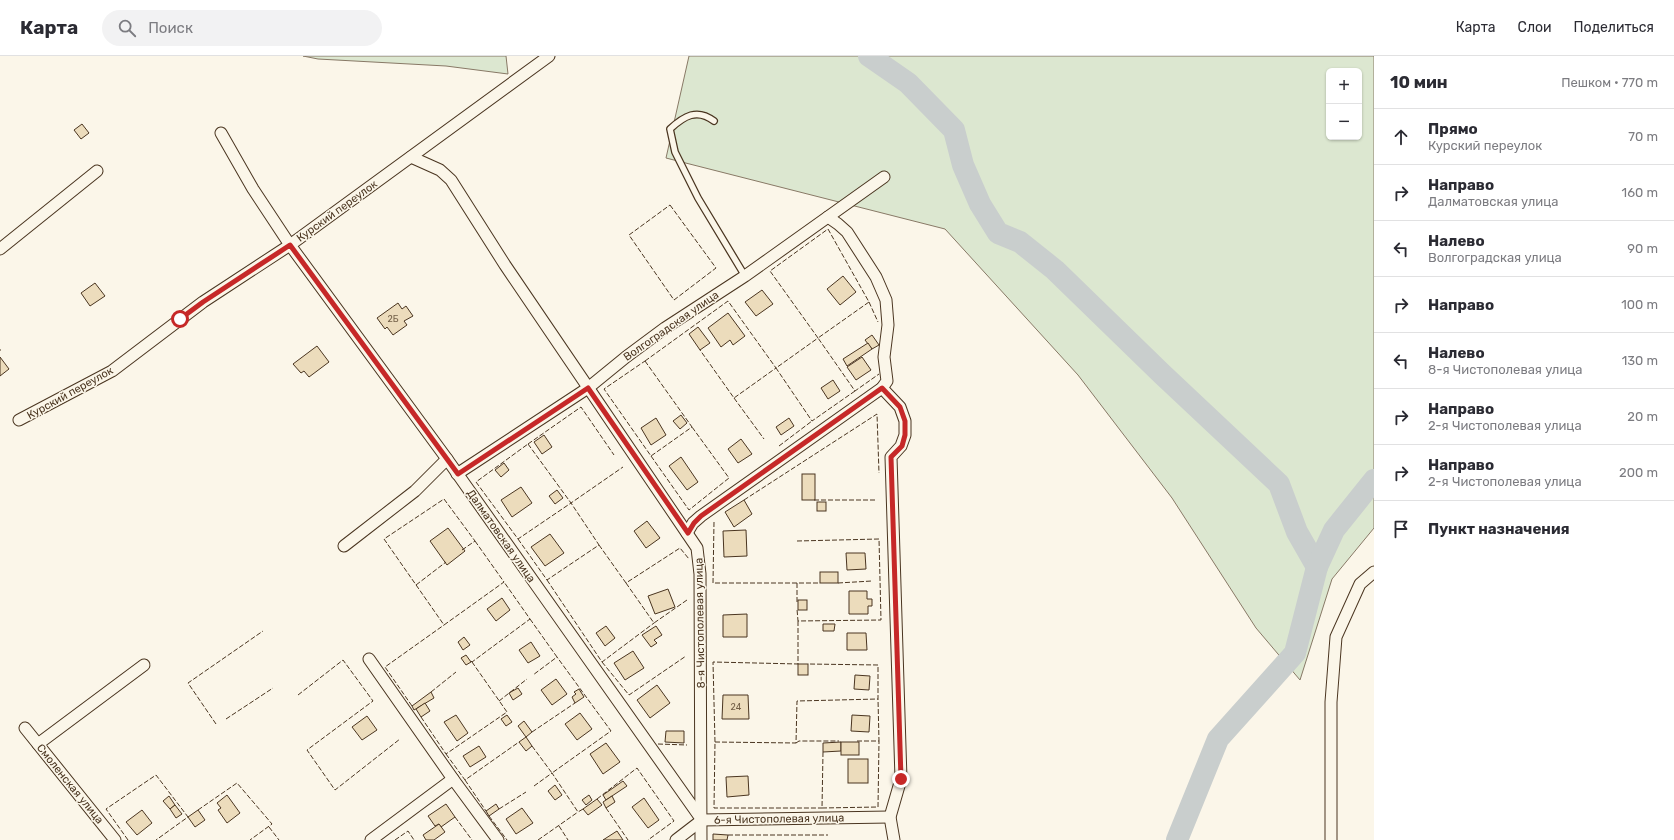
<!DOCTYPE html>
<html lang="ru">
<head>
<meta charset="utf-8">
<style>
	body { margin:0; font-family:Rubik,sans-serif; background:#f2f2f3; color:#2b2b33 }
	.controls { position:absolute; right:12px; top:12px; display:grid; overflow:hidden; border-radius:6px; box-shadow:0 1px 3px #0004 }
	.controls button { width:36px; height:36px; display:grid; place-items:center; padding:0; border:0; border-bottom:1px solid #e1e1e2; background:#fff; color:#2b2b33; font:20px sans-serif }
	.stop { position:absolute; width:12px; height:12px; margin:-9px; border:3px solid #c62828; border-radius:50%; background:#fff }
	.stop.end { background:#c62828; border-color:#fff; box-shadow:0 1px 4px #0008 }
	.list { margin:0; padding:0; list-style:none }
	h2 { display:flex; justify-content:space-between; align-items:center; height:52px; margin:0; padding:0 16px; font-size:17px }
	h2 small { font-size:13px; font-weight:400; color:#7c7c81 }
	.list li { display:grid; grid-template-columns:26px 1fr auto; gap:12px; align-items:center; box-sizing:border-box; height:56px; padding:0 16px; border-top:1px solid #e1e1e2 }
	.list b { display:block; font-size:15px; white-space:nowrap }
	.list p { margin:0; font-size:13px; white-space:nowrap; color:#7c7c81 }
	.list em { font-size:13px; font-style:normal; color:#7c7c81 }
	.icon { flex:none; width:22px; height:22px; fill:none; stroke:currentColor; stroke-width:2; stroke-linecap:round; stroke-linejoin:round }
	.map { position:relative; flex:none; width:1374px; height:784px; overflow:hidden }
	header { display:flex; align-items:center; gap:24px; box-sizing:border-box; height:56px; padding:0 20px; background:#fff; border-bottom:1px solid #e1e1e2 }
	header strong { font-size:19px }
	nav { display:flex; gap:22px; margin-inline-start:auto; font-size:14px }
	.search { width:280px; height:36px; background:#f2f2f3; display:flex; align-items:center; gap:10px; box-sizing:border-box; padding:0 14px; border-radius:22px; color:#7c7c81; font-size:15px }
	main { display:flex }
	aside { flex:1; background:#fff }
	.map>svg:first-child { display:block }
	.green { fill:#dce7d0; stroke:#887966; fill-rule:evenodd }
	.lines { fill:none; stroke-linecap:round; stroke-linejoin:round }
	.river { stroke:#c9cecd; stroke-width:22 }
	.building { fill:#ecdcbc; stroke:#4a3520 }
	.service-casing { stroke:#4a3520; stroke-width:8 }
	.minor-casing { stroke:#4a3520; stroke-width:13 }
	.service { stroke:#fbf6e9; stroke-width:5.5 }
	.minor { stroke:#fbf6e9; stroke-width:11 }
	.fence { stroke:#4a3520; stroke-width:1; stroke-dasharray:5 2; stroke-linecap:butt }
	.route { stroke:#c62828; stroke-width:5 }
	.labels { text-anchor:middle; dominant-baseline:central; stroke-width:3; stroke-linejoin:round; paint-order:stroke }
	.number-label { font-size:9px; fill:#725f47 }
	.street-label { font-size:11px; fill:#4a3520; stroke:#fbf6e9 }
</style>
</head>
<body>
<header>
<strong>Карта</strong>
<div class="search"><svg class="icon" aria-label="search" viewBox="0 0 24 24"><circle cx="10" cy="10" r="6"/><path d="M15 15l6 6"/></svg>Поиск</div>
<nav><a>Карта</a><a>Слои</a><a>Поделиться</a></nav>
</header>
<main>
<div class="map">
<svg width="1374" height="784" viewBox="0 0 1374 784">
	<rect width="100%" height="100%" fill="#fbf6e9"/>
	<g class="green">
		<polygon points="303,0 506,0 508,18 446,10 318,3"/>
		<path d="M689 0H1374V472L1332 523 1300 624 1256 572 1172 442 1078 319 945 173 666 102ZM1329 15H1359V81H1329Z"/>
	</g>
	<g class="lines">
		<g class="river">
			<polyline points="869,0 908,27 954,74 963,109 980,148 998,177 1020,186 1055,214 1162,318 1279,428 1297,476 1317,511"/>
			<polyline points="1177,784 1218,683 1295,597 1317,511 1334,474 1374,424"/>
		</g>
	</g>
	<g class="building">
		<polygon points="82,68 89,77 81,83 74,74"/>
		<polygon points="843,220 856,236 840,249 827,233"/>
		<polygon points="95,227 105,240 90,250 81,237"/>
		<polygon points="762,234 773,248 756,260 745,246"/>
		<polygon points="398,247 402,253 406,250 413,260 404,265 407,269 393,279 387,271 385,273 377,262"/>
		<polygon points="728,257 745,280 733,289 730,284 721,291 708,272"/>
		<polygon points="698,271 710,287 700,294 689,278"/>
		<polygon points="872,279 879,289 872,293 865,284"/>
		<polygon points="868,287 872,293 847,310 843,303"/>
		<polygon points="317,290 329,306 309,321 304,315 301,317 293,308"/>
		<polygon points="0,301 9,313 0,320"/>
		<polygon points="862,301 871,314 856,324 847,311"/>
		<polygon points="833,324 840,335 828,343 821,332"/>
		<polygon points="681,359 687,367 680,373 673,365"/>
		<polygon points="656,362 666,379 651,389 641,372"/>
		<polygon points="789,362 794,370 781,379 776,371"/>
		<polygon points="544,379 552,391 542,398 534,386"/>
		<polygon points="741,383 752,398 738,407 728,393"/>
		<polygon points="681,401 698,426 687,434 669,410"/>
		<polygon points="504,407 509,414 501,421 495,414"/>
		<rect x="802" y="418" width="13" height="26"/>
		<polygon points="521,431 532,447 512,461 501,444"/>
		<polygon points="557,434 563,442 555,448 549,440"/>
		<polygon points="744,444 752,458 734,471 725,456"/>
		<rect x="817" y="446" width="9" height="9"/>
		<polygon points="647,465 660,482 646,492 634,475"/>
		<polygon points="448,472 465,495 447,509 430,485"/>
		<polygon points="746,474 747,500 724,501 723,475"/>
		<polygon points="550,478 564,497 545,510 531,491"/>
		<polygon points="846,497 865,497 866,513 847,514"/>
		<rect x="820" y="516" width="18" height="11"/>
		<polygon points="668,533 675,551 655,558 648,540"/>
		<polygon points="849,535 867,535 867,543 872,543 872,550 868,550 868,558 849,558"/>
		<polygon points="502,542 510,554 496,565 487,553"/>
		<rect x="798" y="544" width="9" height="10"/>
		<polygon points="747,558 747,581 723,581 723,559"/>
		<polygon points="823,568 835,568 834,575 823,575"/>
		<polygon points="606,570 615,582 605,590 596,577"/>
		<polygon points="656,570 662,579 654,584 657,587 651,591 642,579"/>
		<polygon points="847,577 866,577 867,594 847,594"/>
		<polygon points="464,581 470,589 463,594 458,586"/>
		<polygon points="531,586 540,600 528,607 519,594"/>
		<polygon points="633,595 644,612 625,624 614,607"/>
		<polygon points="466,599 471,606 466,609 461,602"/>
		<rect x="798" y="608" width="10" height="11"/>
		<polygon points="855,619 870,620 869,634 854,633"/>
		<polygon points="556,623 567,638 552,649 541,634"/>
		<polygon points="657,629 670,647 650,662 637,644"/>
		<polygon points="518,632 522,638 513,644 509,637"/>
		<polygon points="579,633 584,641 575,647 572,641 576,638 574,636"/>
		<polygon points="431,636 434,642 414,654 412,650"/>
		<polygon points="723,639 748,639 749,663 722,663"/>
		<polygon points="425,647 430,655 421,661 416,653"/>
		<polygon points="580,657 592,673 577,684 565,668"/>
		<polygon points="456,659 468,677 457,685 444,666"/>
		<polygon points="507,659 512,666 506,670 501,663"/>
		<polygon points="852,659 870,660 869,676 851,675"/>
		<polygon points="367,660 377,674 362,684 352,671"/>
		<polygon points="524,665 532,676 526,681 518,670"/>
		<polygon points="666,675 684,675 684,687 665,686"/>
		<polygon points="526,681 532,690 526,695 519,686"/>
		<polygon points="841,686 841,695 823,696 823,687"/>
		<rect x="841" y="686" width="18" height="13"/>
		<polygon points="606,687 620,706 603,718 590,698"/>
		<polygon points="479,690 486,701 470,711 463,700"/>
		<rect x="848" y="703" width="20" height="24"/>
		<polygon points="748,720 749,739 727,741 726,721"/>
		<polygon points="623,725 627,730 606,744 603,739"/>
		<polygon points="555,729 562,739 555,744 548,735"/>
		<polygon points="227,739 240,757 227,767 218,754 221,752 217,747"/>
		<polygon points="589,739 592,744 586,749 582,744"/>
		<polygon points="169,740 175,749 170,753 163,745"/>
		<polygon points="612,740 615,746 606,752 603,746"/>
		<polygon points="644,742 659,764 648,772 632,751"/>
		<polygon points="597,743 602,749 588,759 583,753"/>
		<polygon points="446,748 455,761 441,771 439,768 435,770 428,760"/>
		<polygon points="496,748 499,753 489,760 486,755"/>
		<polygon points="175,749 182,758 176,762 170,753"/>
		<polygon points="522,752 533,767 516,778 506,763"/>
		<polygon points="142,754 152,767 137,779 126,766"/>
		<polygon points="198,754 205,764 195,771 188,761"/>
		<polygon points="439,768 445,776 434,784 426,784 423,779"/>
		<polygon points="617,775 623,784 603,784"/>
		<polygon points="713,778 728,779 727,784 713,784"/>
	</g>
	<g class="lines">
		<g class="service-casing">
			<path id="service" d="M714 65C697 52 684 60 670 73L675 96 698 142 745 220"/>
		</g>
		<g class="minor-casing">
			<g id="minor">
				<polyline points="221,77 253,133 290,189 447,403 702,764"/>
				<polyline points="411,101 440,114 451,124 505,209 697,492 700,518 701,784"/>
				<polyline points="0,193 97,115"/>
				<polyline points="882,332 900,351 905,365 905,379 901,390 891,401 901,723 890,761 894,784"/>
				<polyline points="19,364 112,315 203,246 290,189 549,0"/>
				<polyline points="457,418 588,332 626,301 665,272 745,220 884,121"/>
				<polyline points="687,477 693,467 701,460 882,332 887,325 884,301 888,269 886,244 876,221 847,176 838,168 828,161"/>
				<polyline points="344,490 415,435 447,403"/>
				<polyline points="369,603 453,723 498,784"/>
				<polyline points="25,672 115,784"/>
				<polyline points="38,688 144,609"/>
				<polyline points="371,784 453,723"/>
				<polyline points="676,784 702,764 890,761"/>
				<polyline points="1331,784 1331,646 1336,581 1360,528 1374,516"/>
			</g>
		</g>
		<use href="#service" class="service"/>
		<use href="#minor" class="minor"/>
		<g class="fence">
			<polygon points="670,149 716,212 674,244 629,179"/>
			<polyline points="869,246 878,266"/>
			<polyline points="0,293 0,295"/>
			<polyline points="645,305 728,245 776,312 734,342 700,294"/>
			<polygon points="645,305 692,371 651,400 604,333"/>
			<polyline points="855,335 812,365 776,312 818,282 770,215 828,173 869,246 818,282 855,335 879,318"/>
			<polyline points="734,342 764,383"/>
			<polygon points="528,388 571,447 518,483 476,426"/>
			<polyline points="528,388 581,351 614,399"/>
			<polyline points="779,390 812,365"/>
			<polyline points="651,400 689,454 729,422 692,371"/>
			<polyline points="744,444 877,358 879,417"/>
			<polyline points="814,444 877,444"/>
			<polyline points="714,466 713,527 820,527"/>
			<polyline points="518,483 547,524 599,489 571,447 623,411"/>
			<polyline points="797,485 879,483 881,564 798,565 797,553"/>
			<polyline points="599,489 626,527 680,492 689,503"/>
			<polyline points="462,494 475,485 444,443 384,483 444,569 504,526 475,485"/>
			<polyline points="547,524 602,606 654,567"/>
			<polyline points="626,527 654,567 687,544"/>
			<polyline points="797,527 797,547"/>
			<polyline points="838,527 872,525"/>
			<polyline points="416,529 446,506"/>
			<polyline points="530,563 557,601 533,619"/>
			<polyline points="798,565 798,608 713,606 715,686 714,752 822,752"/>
			<polyline points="471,605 472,606 530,563 504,526"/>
			<polyline points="602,606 629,639 686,600"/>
			<polyline points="431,636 456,616"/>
			<polyline points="298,639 343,604 373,645 307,694 335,734 400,683"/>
			<polyline points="499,645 527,623"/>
			<polyline points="412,650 385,611 444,569"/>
			<polyline points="421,661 446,698 507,656 472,606"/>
			<polyline points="226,663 273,632"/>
			<polyline points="216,668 188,627 263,575"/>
			<polyline points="532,676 575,647"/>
			<polyline points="857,685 879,685 878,643"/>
			<polyline points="715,686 796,687 797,645 878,643 878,609 808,608"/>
			<polyline points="796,687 799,685 839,685"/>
			<polyline points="658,688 687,689"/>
			<polyline points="532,690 552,717 611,675 557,601"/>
			<polyline points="823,696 822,752 878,751 879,685"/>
			<polyline points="446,698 465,724 519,686"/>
			<polyline points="465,724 486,755"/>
			<polyline points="534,730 552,717 578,756 583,753"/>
			<polyline points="597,743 637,712 674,765 648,784"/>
			<polyline points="606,752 628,784"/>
			<polyline points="499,753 526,736"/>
			<polyline points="198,754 237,727 272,768 250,784"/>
			<polyline points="489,760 507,784"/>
			<polyline points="455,761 472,784"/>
			<polyline points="559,770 568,784"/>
			<polyline points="269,771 279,784"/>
			<polyline points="728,779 828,779"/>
			<polyline points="128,784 106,753 156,719 188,761 156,784"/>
			<polyline points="395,784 408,775 414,784"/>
			<polyline points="538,784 578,756"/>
		</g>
	</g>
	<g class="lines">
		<polyline class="route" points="180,263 203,246 290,189 458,418 588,332 688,477 694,467 701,460 882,332 900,351 905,365 905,379 902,390 891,401 901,723"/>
	</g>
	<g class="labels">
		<g class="number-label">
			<text x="393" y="263">2Б</text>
			<text x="736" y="651">24</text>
		</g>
		<g class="street-label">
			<text transform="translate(337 155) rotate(-36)">Курский переулок</text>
			<text transform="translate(671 270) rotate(-35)">Волгоградская улица</text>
			<text transform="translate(70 337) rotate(-29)">Курский переулок</text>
			<text transform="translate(501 480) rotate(55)">Далматовская улица</text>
			<text transform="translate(700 567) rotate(-91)">8-я Чистополевая улица</text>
			<text transform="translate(70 728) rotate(51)">Смоленская улица</text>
			<text transform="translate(779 763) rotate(-1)">6-я Чистополевая улица</text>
		</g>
	</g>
</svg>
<div class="controls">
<button>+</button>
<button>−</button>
</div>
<div class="stop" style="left:180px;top:263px"></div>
<div class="stop end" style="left:901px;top:723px"></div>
</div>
<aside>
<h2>10 мин<small>Пешком · 770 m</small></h2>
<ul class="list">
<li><svg class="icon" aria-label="ahead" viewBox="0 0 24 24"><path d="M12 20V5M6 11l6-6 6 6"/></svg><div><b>Прямо</b><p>Курский переулок</p></div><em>70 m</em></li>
<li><svg class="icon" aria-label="right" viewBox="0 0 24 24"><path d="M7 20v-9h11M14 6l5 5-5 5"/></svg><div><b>Направо</b><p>Далматовская улица</p></div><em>160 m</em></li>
<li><svg class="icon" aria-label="left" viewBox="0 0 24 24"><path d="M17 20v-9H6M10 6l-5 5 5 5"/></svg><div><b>Налево</b><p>Волгоградская улица</p></div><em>90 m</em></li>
<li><svg class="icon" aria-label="right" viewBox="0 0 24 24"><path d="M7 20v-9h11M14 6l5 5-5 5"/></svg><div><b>Направо</b></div><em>100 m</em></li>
<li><svg class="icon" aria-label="left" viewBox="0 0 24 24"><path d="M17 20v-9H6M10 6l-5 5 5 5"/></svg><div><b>Налево</b><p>8-я Чистополевая улица</p></div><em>130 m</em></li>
<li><svg class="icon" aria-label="right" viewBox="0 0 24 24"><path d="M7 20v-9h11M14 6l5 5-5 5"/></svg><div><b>Направо</b><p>2-я Чистополевая улица</p></div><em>20 m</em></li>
<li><svg class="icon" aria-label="right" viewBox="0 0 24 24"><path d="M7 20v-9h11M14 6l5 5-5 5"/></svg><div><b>Направо</b><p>2-я Чистополевая улица</p></div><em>200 m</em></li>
<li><svg class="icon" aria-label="arrive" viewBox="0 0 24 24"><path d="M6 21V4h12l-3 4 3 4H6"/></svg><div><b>Пункт назначения</b></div></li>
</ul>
</aside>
</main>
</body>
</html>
